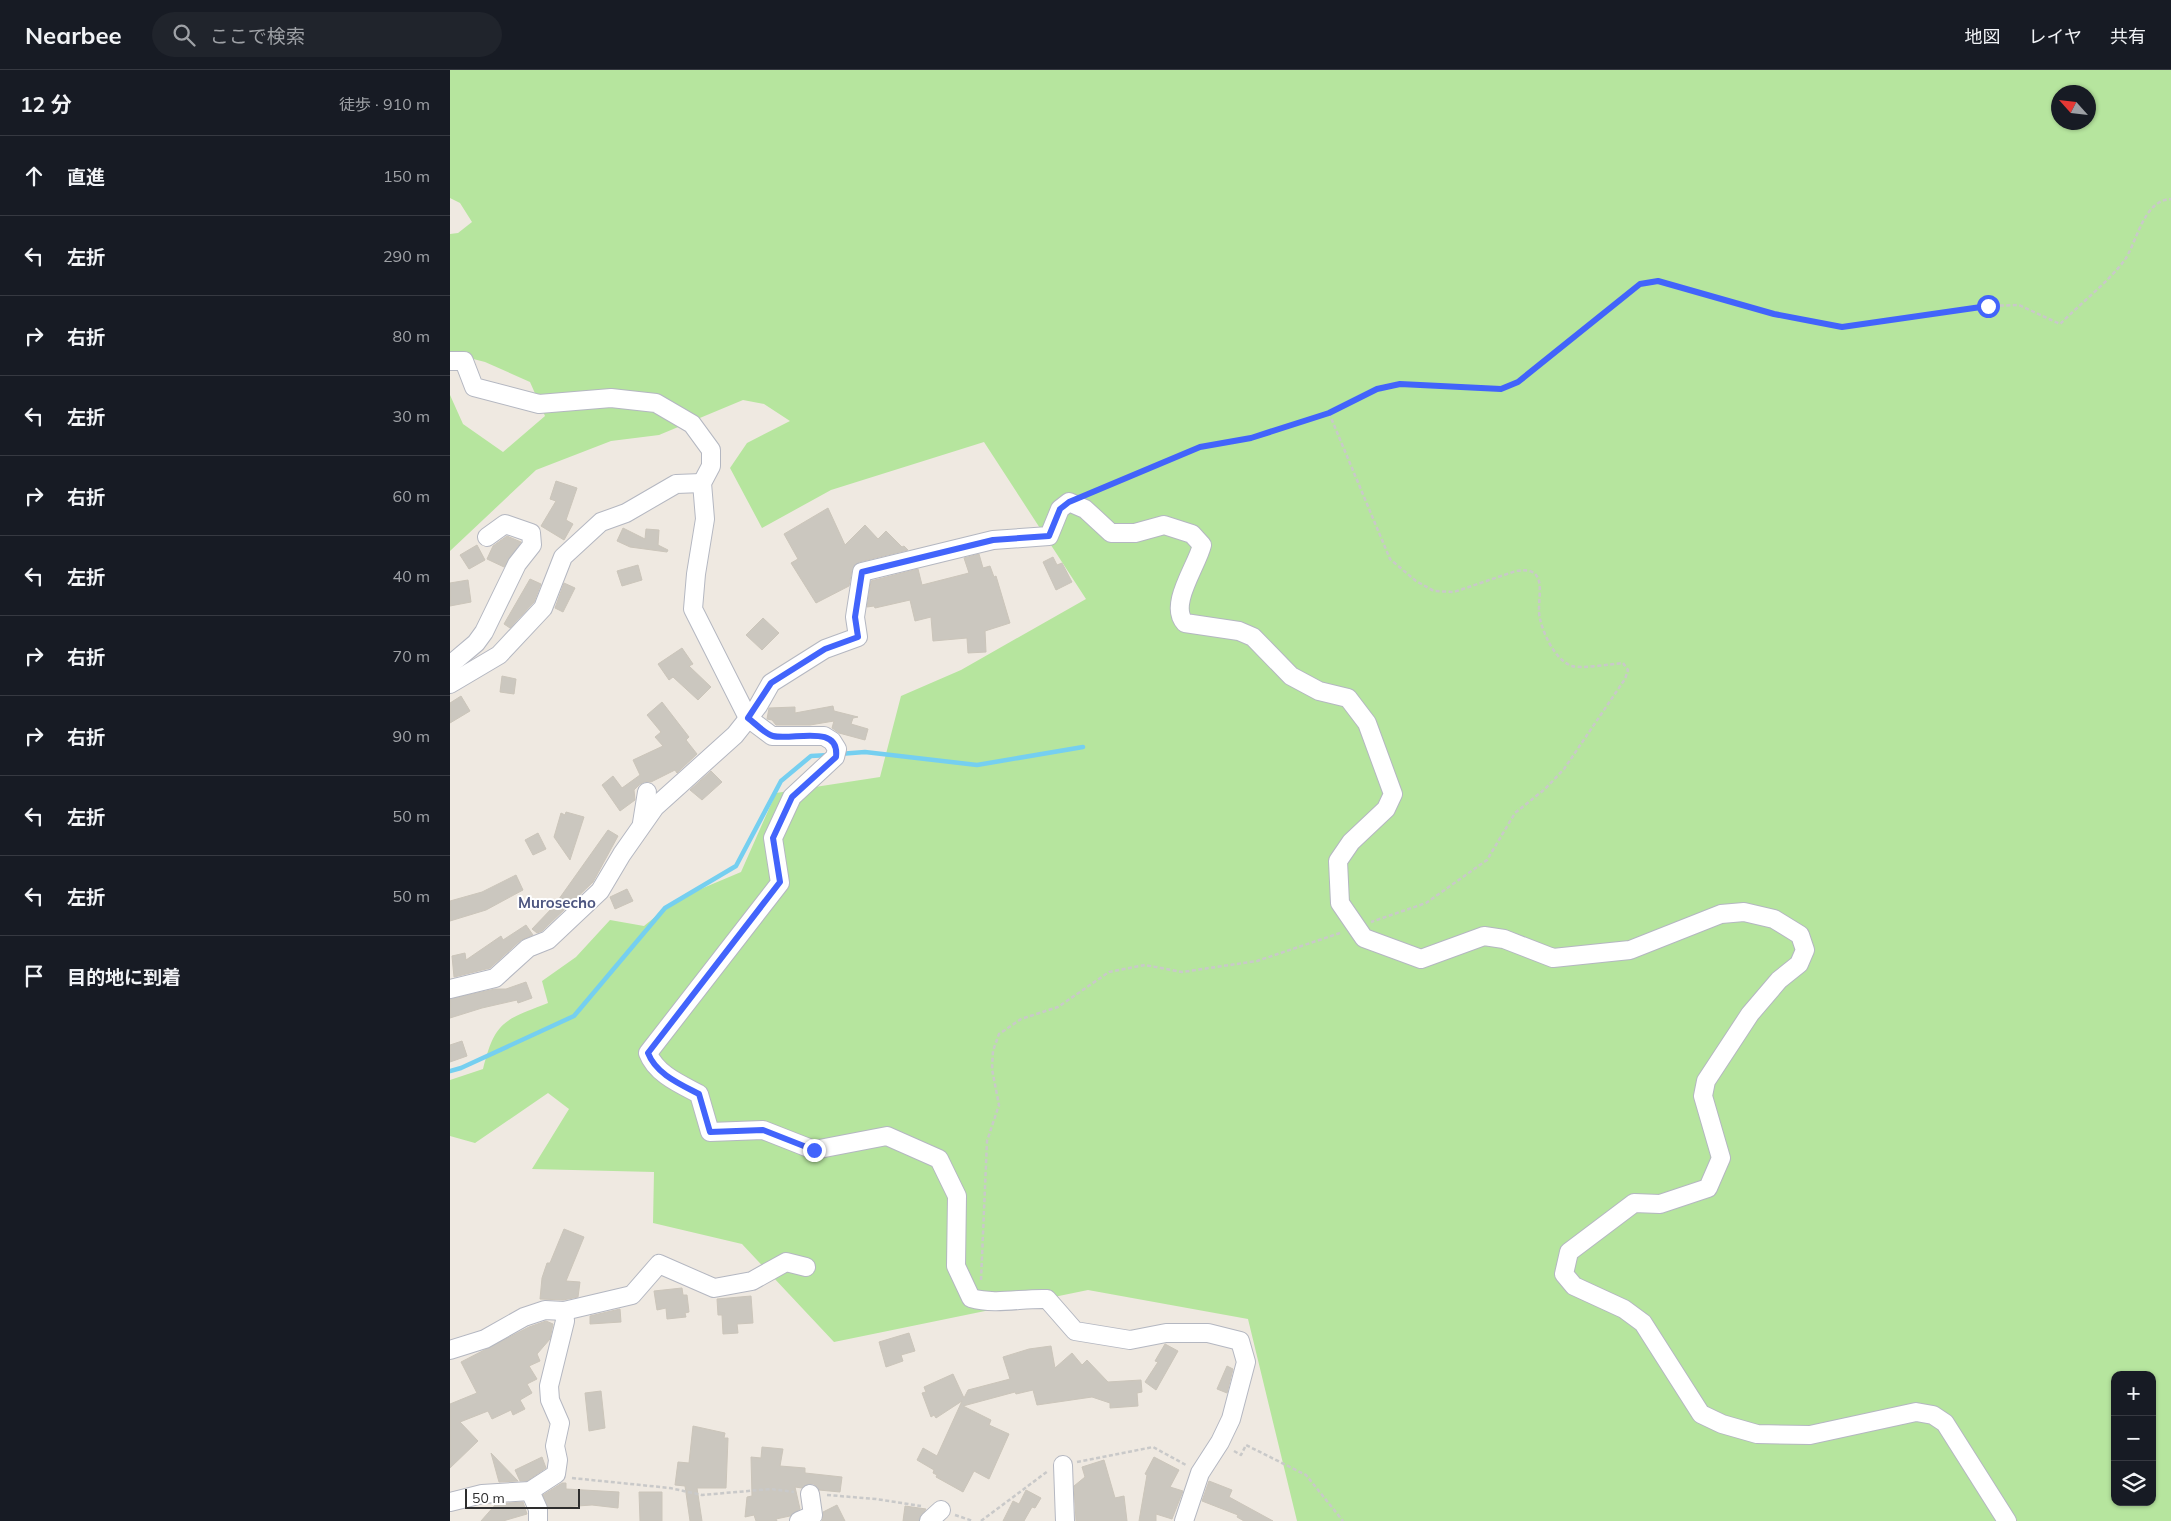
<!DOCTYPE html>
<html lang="ja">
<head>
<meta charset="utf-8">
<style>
	body { margin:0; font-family:Mulish,"Noto Sans JP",sans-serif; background:#20242c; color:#f1f3f6 }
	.controls { position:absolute; right:15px; bottom:15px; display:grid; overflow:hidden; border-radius:10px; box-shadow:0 1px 4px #0004 }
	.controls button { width:45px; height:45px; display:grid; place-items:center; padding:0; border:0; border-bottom:1px solid #363941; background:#171b24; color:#f1f3f6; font:25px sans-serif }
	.compass { position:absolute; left:1601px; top:15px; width:45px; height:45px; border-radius:50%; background:#171b24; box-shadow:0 1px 4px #0004; rotate:297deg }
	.scale { position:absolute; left:15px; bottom:12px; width:115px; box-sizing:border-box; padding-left:5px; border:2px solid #2e2e2e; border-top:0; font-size:14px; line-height:18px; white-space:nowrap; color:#2e2e2e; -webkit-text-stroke:4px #fff; paint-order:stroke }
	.stop { position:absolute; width:15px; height:15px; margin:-11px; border:4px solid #4264fb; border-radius:50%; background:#fff }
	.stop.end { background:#4264fb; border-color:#fff; box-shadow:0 1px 5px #0008 }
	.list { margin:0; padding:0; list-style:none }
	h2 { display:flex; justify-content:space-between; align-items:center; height:65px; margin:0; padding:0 20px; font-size:21px }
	h2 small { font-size:16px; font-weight:400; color:#9ea1a6 }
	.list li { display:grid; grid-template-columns:32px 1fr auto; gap:15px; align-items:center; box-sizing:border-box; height:80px; padding:0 20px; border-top:1px solid #363941 }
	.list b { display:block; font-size:19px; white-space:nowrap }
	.list em { font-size:16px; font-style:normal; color:#9ea1a6 }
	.icon { flex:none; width:28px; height:28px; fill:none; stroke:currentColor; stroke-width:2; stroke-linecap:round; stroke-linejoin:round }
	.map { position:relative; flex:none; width:1721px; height:1451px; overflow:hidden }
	header { display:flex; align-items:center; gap:30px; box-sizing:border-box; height:70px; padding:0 25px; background:#171b24; border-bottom:1px solid #363941 }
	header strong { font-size:24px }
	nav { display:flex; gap:28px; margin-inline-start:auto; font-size:18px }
	.search { width:350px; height:45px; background:#20242c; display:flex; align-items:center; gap:12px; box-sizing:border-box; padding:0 18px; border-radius:28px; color:#9ea1a6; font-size:19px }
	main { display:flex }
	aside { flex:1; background:#171b24 }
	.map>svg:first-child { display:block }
	.green { fill:#b6e59e; fill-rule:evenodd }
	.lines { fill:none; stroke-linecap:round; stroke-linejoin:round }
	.stream { stroke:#75cff0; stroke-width:4.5 }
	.building { fill:#cbc7bf; stroke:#cbc5ba }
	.street-casing { stroke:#b4b7c1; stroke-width:20 }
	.path { stroke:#c9c9c9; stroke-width:2.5; stroke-dasharray:4 2.5; stroke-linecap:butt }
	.street { stroke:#fff; stroke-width:18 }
	.route { stroke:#4264fb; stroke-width:6 }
	.labels { text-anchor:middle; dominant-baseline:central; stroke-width:4; stroke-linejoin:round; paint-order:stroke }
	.neighbourhood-label { font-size:15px; font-weight:bold; fill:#4d5680; stroke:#fff }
</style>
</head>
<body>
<header>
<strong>Nearbee</strong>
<div class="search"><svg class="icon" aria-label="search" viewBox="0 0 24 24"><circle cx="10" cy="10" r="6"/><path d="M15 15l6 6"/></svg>ここで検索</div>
<nav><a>地図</a><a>レイヤ</a><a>共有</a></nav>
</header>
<main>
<aside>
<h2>12 分<small>徒歩 · 910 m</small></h2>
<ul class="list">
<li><svg class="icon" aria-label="ahead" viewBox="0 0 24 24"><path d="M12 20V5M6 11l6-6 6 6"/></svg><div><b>直進</b></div><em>150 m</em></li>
<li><svg class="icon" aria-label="left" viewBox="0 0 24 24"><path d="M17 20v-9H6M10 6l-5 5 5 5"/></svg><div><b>左折</b></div><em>290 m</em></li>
<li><svg class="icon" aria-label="right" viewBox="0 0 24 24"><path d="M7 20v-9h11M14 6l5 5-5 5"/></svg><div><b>右折</b></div><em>80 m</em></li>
<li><svg class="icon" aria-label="left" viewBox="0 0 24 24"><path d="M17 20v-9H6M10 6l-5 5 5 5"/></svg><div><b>左折</b></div><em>30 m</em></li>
<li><svg class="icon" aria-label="right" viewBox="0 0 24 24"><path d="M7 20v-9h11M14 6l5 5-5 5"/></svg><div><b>右折</b></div><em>60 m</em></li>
<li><svg class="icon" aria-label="left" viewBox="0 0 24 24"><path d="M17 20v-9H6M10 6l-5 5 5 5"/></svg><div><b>左折</b></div><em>40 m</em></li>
<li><svg class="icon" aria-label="right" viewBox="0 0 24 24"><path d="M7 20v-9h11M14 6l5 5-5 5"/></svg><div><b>右折</b></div><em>70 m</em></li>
<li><svg class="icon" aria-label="right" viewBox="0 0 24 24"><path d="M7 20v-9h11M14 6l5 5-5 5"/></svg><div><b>右折</b></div><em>90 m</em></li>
<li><svg class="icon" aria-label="left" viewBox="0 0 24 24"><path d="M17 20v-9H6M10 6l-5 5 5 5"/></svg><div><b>左折</b></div><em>50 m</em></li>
<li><svg class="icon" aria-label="left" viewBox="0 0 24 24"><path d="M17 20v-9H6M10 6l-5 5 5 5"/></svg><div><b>左折</b></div><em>50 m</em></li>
<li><svg class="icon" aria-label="arrive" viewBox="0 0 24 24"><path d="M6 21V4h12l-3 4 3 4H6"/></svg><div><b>目的地に到着</b></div></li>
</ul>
</aside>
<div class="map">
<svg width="1721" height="1451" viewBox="0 0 1721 1451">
	<rect width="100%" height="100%" fill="#efe9e1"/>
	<path class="green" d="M0 0H1721V1451H847L798 1249 638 1220 384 1272 292 1174 203 1153 204 1102 82 1099 119 1039 98 1023 25 1073 0 1066V1010L33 999C45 951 54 950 98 933L92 911 126 887 160 850 194 856 227 829 291 802 326 723 430 707 451 626 511 600 636 529 534 372 381 420 312 458 280 398 297 373 340 351 314 334 293 330 209 365 161 371 86 400 0 481V325L13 354 53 382 95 346 80 312 35 292 0 283V164L8 163 22 152 10 133 0 128ZM1608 22H1638V52H1608ZM1665 1305H1702V1432H1665Z"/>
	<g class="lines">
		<g class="stream">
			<polyline points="389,684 415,682 527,695 633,677"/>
			<polyline points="0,1001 11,998 124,946 215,838 286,796 331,711 361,686 379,685"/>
		</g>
	</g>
	<g class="building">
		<polygon points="106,411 127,418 116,450 123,454 114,470 91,456 106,431 100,429"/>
		<polygon points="378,438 395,475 415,455 428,469 436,461 452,477 454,476 458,480 409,492 402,500 399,516 366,533 341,493 348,489 334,464"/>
		<polygon points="173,458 195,469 196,459 209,460 208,475 218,480 217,482 180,477 167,471"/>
		<polygon points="57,466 71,472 54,497 37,489 43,476"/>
		<polygon points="27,475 35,490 19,499 10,485"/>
		<polygon points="529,484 533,498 540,496 544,507 546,506 560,553 535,561 536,582 518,583 517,568 483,571 481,547 465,551 460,530 425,538 424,536 417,537 421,511 468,499 472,515 519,503 514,488"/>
		<polygon points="603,487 607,495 612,493 622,512 606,520 593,492"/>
		<polygon points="188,495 192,510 172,516 167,501"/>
		<polygon points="80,509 91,514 84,532 60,558 54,554"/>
		<polygon points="18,510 21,532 0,536 0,513"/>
		<polygon points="114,513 125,518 113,542 105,538"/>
		<polygon points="313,548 329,563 312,580 296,565"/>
		<polygon points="232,578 243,594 239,596 261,617 248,630 223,607 219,610 208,594"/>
		<polygon points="52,606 66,609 64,624 50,622"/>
		<polygon points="11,626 20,641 0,653 0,633"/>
		<polygon points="212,632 239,667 236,670 247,684 227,703 225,700 201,712 194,712 189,715 184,720 185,730 170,741 152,715 163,706 172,718 190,705 183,690 213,676 205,667 211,662 197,645"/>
		<polygon points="383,636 384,641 408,647 403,648 401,654 418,659 415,670 389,663 382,658 384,651 360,655 326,655 322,650 317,649 319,638 345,637 345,643"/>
		<polygon points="261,701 272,712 252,730 240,720"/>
		<polygon points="116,742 134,747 120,790 104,767 111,743 115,745"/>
		<polygon points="158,760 168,766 143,812 92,861 87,863 82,859 104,836"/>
		<polygon points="88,763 96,779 83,785 75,770"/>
		<polygon points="66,805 73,820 36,840 0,851 0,831 32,822"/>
		<polygon points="177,819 183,831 165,839 160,827"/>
		<polygon points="76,855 83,865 71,870 40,898 4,907 2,886 15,883 16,890 51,866 53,870"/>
		<polygon points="76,912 82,928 68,933 67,930 32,938 0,948 0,929 45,919 56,919"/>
		<polygon points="12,971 17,986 0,992 0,975"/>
		<polygon points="114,1159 134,1167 116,1211 130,1212 128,1227 113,1230 90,1229 92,1208 97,1193 100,1193"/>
		<polygon points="232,1218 233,1225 237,1225 239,1242 235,1243 236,1247 217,1249 216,1238 207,1240 204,1221"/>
		<polygon points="301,1226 303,1253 287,1254 288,1263 273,1264 272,1245 268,1245 267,1229"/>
		<polygon points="170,1239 171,1252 140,1254 140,1246"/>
		<polygon points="96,1251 103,1254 100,1269 87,1284 90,1291 79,1296 87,1309 77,1314 82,1323 70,1330 75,1339 63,1345 61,1340 42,1349 38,1341 10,1352 28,1371 0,1398 0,1334 27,1323 11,1292 79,1257"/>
		<polygon points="459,1263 465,1281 451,1285 453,1291 436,1297 429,1272"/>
		<polygon points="715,1274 728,1281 706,1320 695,1312 708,1292 705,1291"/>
		<polygon points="601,1276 605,1298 622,1283 632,1295 637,1290 658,1312 691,1310 692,1322 687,1323 688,1336 660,1338 660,1333 642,1327 587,1335 583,1320 566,1324 565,1322 513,1336 541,1350 539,1355 559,1364 539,1409 524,1401 513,1422 486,1407 487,1405 483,1403 484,1400 467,1390 473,1378 487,1386 512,1331 486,1348 484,1345 481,1347 472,1323 476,1322 474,1317 503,1304 514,1328 518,1320 560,1309 553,1287 579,1279"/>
		<polygon points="777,1296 783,1299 777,1323 767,1319"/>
		<polygon points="151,1321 155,1358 139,1361 135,1323"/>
		<polygon points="243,1356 275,1363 274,1368 278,1368 276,1418 247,1418 252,1451 240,1451 235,1416 225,1415 228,1392 239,1393"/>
		<polygon points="312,1377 333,1379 330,1396 355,1398 355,1403 392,1407 390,1422 369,1420 364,1414 358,1414 352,1418 345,1417 350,1439 340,1446 326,1449 327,1451 306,1451 304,1445 295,1447 297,1427 302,1426 301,1387 311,1388"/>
		<polygon points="41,1383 68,1411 49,1412"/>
		<polygon points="92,1387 96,1398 77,1411 70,1411 65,1400"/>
		<polygon points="704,1387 729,1400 720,1417 733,1421 722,1449 706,1444 706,1451 689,1451 697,1405 695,1404"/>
		<polygon points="654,1390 665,1428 674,1426 677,1451 626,1451 624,1416 635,1407 632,1397"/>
		<polygon points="759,1411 782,1420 779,1427 823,1451 794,1451 787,1447 788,1445 752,1431"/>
		<polygon points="112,1413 116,1413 116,1419 169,1422 168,1438 142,1435 98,1438 93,1425"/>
		<polygon points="576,1420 591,1428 585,1438 582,1437 574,1451 553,1451 563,1431 569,1434"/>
		<polygon points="189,1422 212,1422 212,1451 190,1451"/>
		<polygon points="73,1432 77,1444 53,1451 31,1451 46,1434"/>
		<polygon points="387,1435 395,1451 372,1451 373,1442"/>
		<polygon points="455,1436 476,1439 469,1451 453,1451"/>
	</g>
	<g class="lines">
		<g class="street-casing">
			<g id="street">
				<path d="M0 291H14L24 317 89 334 161 328 206 333 242 354 261 380V396L252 413 255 449 246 504 243 539 298 648 322 666H374L382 671 387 679 385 687 342 727 323 768 330 813 198 983C206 1004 230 1014 249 1024L260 1062 313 1060 364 1080 437 1066 489 1089 507 1126 506 1196 521 1228C546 1235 571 1228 597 1229L625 1261 680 1270 716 1263H758L790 1271 796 1292 781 1349 770 1372 750 1403 734 1451"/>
				<polyline points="0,595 26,573 34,562 67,494 82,475 81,463 55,454 37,467"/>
				<polyline points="0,614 49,585 93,538 113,487 151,452 176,443 226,414 252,413"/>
				<polyline points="192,753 197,722"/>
				<path d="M0 919 45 908 78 878 98 870 150 821 172 784 205 737 285 665 308 636 321 613 375 579 408 567 405 547 412 502 543 470 599 466 610 439 619 432 635 439 661 463H685L714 455 742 464 752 475C747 496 718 535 735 553L789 561 803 567 841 606 869 621 898 628 917 653 943 724 936 739 901 772 888 791 890 833 914 868 971 889 1034 866 1054 869 1103 888 1180 880 1271 844 1294 842 1324 849 1350 865 1355 880 1349 894 1329 910 1300 944 1256 1011 1253 1026 1271 1088 1258 1118 1210 1134 1184 1133 1119 1182 1114 1204 1124 1216 1174 1239 1193 1253 1251 1344 1272 1354 1307 1364 1360 1365 1466 1342 1483 1345 1495 1353 1557 1451"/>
				<polyline points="0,1280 35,1269 74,1247 95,1240 114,1241 182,1225 209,1194 264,1218 302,1211 336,1192 356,1197"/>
				<polyline points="613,1395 615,1451"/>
				<polyline points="80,1421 88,1439 88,1451"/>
				<polyline points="0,1432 32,1424 80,1421 106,1404 108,1390 105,1376 110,1353 100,1330 99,1316 115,1251 114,1241"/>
				<polyline points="349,1451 363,1445 360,1424"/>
				<polyline points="479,1451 491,1440"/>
			</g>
		</g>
		<g class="path">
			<path d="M879 343 940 489 966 511 984 521 1004 522 1066 501C1102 495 1085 530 1090 549 1094 565 1105 590 1122 596 1132 599 1161 594 1173 593L1178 600 1175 609 1114 699 1095 719 1065 743 1037 790 976 833 921 852"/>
			<path d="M639 424 750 377 801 368 879 343 927 319 950 314 1051 319 1069 312 1190 214 1208 211 1324 244 1392 257 1538 236 1569 235 1610 254C1628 236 1659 211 1674 191 1687 173 1693 130 1721 129"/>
			<polyline points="531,1210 537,1071 549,1035 542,999 543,981 549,964 571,949 608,937 659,902 695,895 732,902 807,891 890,863"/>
			<polyline points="784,1381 791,1385 796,1375 856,1405 893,1451"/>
			<polyline points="627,1392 703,1377 736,1395"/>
			<polyline points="122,1408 220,1418 252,1425 321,1419 344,1422"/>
			<polyline points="377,1425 426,1429 471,1436"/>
			<polyline points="505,1445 523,1451"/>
			<polyline points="531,1451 598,1401"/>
		</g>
		<use href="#street" class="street"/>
	</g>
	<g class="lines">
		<path class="route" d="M364 1080 313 1060 260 1062 249 1024C230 1014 206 1004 198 983L330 812 323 768 342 727 386 687C390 653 342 671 323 666 315 664 305 653 298 648L321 613 375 579 408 567 405 547 412 502 543 470 599 466 610 439 619 432 750 377 801 368 879 343 927 319 950 314 1051 319 1068 312 1190 214 1208 211 1324 244 1392 257 1538 236"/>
	</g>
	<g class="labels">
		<g class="neighbourhood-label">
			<text x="107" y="832">Murosecho</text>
		</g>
	</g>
</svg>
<div class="controls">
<button>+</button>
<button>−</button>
<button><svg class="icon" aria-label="layers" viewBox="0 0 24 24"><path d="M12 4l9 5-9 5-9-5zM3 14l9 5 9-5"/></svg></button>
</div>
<svg class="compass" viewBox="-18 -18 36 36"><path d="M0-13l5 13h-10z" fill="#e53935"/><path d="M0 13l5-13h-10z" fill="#9ea1a6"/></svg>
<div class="scale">50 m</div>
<div class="stop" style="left:1538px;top:236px"></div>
<div class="stop end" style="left:364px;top:1080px"></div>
</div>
</main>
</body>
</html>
